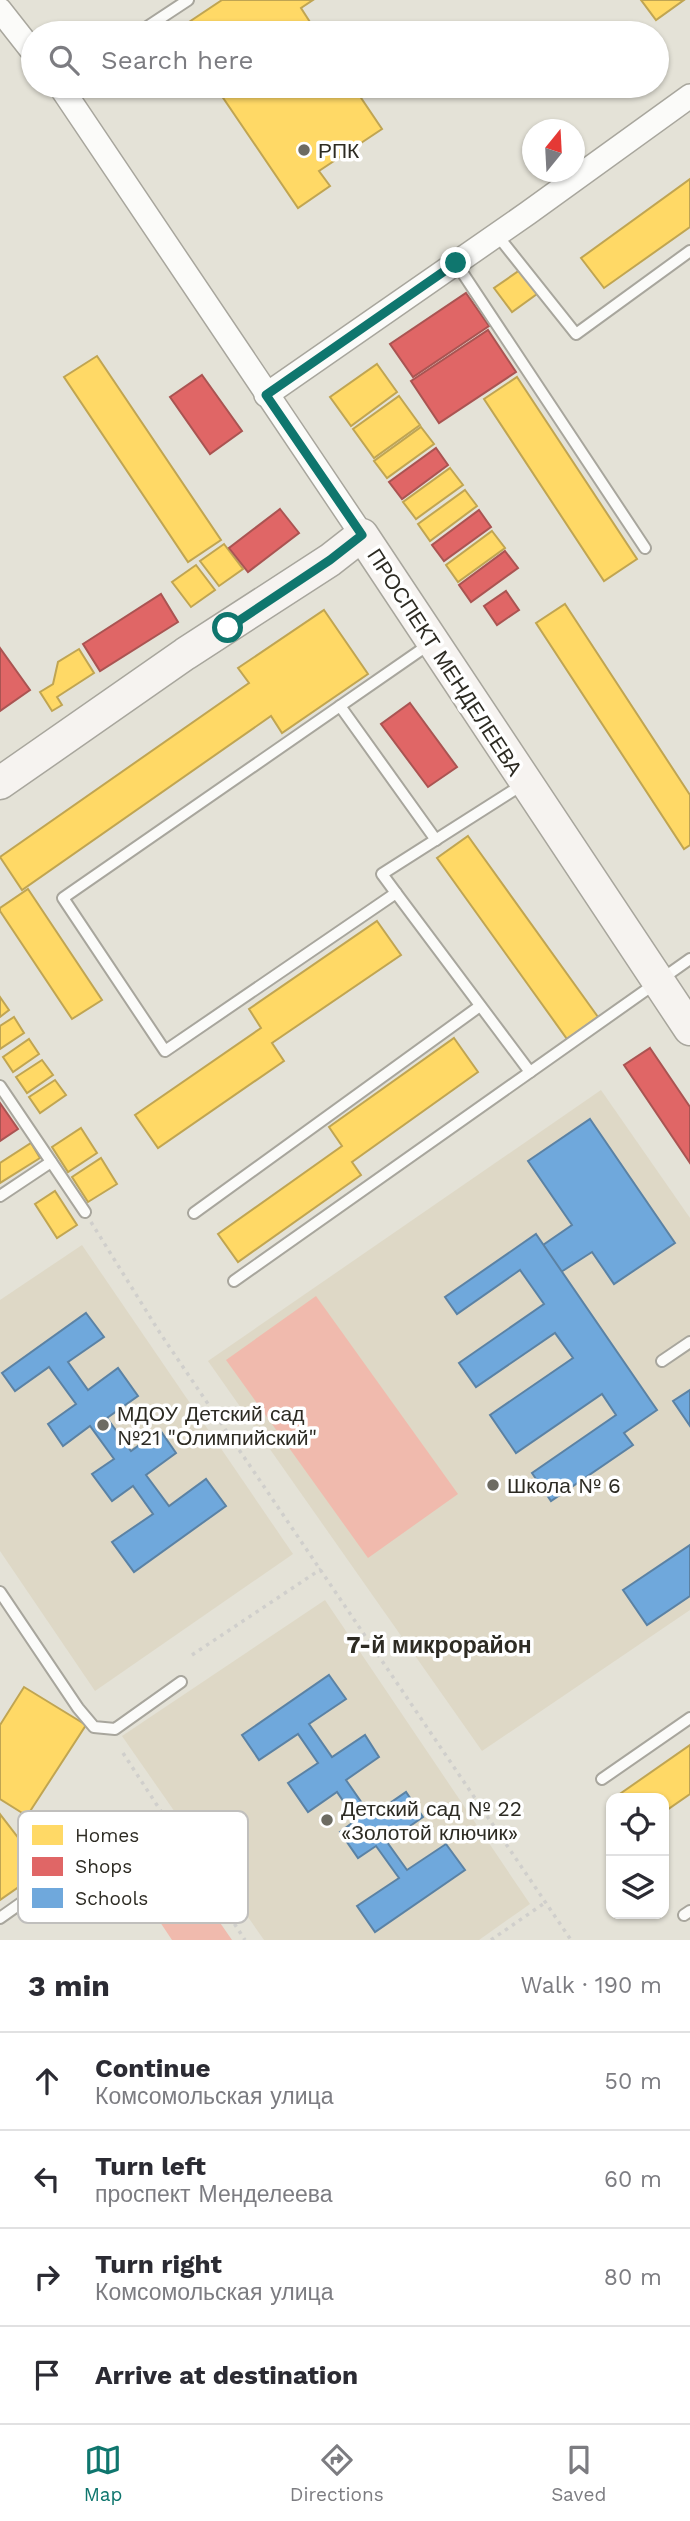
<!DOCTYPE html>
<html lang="en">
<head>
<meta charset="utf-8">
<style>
	body { margin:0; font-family:"Work Sans",sans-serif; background:#f7f7f7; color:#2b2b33 }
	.controls { position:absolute; right:21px; bottom:21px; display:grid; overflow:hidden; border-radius:14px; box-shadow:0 2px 5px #0004 }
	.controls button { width:63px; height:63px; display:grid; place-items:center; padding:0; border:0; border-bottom:2px solid #e1e1e2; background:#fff; color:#2b2b33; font:35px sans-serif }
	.compass { position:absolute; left:522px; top:119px; width:63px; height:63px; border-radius:50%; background:#fff; box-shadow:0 2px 5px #0004; rotate:18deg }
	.stop { position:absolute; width:21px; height:21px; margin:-16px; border:5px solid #0f766e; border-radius:50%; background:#fff }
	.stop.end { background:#0f766e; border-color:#fff; box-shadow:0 2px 7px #0008 }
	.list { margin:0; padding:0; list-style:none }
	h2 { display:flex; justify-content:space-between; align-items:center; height:91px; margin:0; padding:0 28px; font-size:30px }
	h2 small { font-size:23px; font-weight:400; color:#7c7c81 }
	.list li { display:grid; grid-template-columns:46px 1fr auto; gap:21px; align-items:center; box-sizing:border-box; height:98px; padding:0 28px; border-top:2px solid #e1e1e2 }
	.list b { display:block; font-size:26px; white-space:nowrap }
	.list p { margin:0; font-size:23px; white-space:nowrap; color:#7c7c81 }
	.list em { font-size:23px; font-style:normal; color:#7c7c81 }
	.icon { flex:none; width:38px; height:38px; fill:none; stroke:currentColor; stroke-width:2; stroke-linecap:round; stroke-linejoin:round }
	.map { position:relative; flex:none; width:690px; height:1940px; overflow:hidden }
	.search { position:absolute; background:#fff; box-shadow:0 2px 5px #0004; left:21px; right:21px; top:21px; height:77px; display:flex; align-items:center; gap:18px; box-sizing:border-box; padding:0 24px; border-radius:38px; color:#7c7c81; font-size:26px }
	.sheet { height:483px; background:#fff }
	nav { display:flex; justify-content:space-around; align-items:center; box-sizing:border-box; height:98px; border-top:2px solid #e1e1e2; background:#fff; font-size:19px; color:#7c7c81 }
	nav a { display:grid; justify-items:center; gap:4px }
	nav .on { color:#0f766e }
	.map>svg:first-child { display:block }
	.built { fill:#ded8c6 }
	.green { fill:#f0baad }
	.homes { fill:#ffd966; stroke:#c0a552; stroke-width:2 }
	.shops { fill:#e06666; stroke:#aa5452; stroke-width:2 }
	.schools { fill:#6fa8dc; stroke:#5b82a4; stroke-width:2 }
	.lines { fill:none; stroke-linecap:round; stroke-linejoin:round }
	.lane-casing { stroke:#a8a69d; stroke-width:14 }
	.street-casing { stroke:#a8a69d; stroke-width:26 }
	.secondary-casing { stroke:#a8a69d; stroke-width:35 }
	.path { stroke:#d0cfcc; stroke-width:3.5; stroke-dasharray:3.5 5; stroke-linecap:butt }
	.lane { stroke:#fbfbf9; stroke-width:10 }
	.street { stroke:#fbfbf9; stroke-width:23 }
	.secondary { stroke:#f6f3f0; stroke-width:32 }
	.route { stroke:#0f766e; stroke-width:9 }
	.poi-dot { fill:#6d6b62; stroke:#fff; stroke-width:2.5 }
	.labels { text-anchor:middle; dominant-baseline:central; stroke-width:7; stroke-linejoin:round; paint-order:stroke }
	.poi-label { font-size:21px; fill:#2d2b23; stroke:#fff; text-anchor:start }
	.street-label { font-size:21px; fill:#2d2b23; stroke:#fff }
	.neighbourhood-label { font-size:23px; font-weight:bold; fill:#2d2b23; stroke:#fff }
	.key { fill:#fff; stroke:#c0bfbd; stroke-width:2 }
	.key-label { font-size:19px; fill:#2d2b23 }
</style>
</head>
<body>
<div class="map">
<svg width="690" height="1940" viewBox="0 0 690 1940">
	<rect width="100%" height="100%" fill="#e4e2d7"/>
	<g class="built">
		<polygon points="601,1090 690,1218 690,1610 482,1751 208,1361"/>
		<polygon points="82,1245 293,1554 95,1691 0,1551 0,1300"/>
		<polygon points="325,1600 530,1904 479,1940 264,1940 122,1736"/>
	</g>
	<g class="green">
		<polygon points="316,1296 458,1494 368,1558 226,1360"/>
		<polygon points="198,1891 232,1940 172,1940 158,1919"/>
	</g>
	<g class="homes">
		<polygon points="222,0 313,0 301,8 317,33 179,33 177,30"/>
		<polygon points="641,0 684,0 656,20"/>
		<polygon points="215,86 353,86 382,129 319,171 330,186 298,208"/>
		<polygon points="690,179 690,227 604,288 581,258"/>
		<polygon points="520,270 537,294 512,312 494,288"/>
		<polygon points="97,356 221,540 188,562 64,377"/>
		<polygon points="377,364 397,392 351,426 330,397"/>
		<polygon points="517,377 637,559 604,581 484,399"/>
		<polygon points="399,396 420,425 374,458 353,429"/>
		<polygon points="421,427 434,444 387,478 374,461"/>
		<polygon points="450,468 463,485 416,519 403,502"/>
		<polygon points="465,490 477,506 430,541 418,524"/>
		<polygon points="492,531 505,548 458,582 446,565"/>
		<polygon points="224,544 243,569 219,586 200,561"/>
		<polygon points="196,565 215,590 191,607 172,582"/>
		<polygon points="565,604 690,795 690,845 684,849 536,623"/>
		<polygon points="324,610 368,674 282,733 271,716 22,890 0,857 249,683 238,668"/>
		<polygon points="79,649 94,673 57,697 62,705 52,711 40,692 53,684 58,662"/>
		<polygon points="468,836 598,1017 567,1039 437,858"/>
		<polygon points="28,889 102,1000 72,1019 0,911 0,908"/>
		<polygon points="377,921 401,955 272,1043 284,1061 158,1148 135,1115 261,1028 249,1009"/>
		<polygon points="0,997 9,1010 0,1017"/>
		<polygon points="14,1017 24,1033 0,1049 0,1026"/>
		<polygon points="454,1038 478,1072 352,1162 361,1175 238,1262 218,1234 342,1146 329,1127"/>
		<polygon points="29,1039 39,1054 13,1072 3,1057"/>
		<polygon points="42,1060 53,1075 27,1093 16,1077"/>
		<polygon points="55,1080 66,1095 40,1113 29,1097"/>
		<polygon points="81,1128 97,1153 68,1172 52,1147"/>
		<polygon points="31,1143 40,1158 0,1183 0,1163"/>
		<polygon points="101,1158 117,1184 88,1202 72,1177"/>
		<polygon points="55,1191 77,1225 57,1238 35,1204"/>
		<polygon points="24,1687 86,1725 27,1816 0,1799 0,1725"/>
		<polygon points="690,1745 690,1794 664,1812 664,1798 614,1798"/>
		<polygon points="0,1814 43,1870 0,1900"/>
	</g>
	<g class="shops">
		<polygon points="466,293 489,326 413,377 390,344"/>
		<polygon points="488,330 516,372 439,423 411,381"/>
		<polygon points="202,375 242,431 210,454 170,397"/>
		<polygon points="436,448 448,465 402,499 389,482"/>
		<polygon points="280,509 299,533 248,572 229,548"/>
		<polygon points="479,510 491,527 444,561 432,545"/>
		<polygon points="505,551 518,568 471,602 459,585"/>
		<polygon points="506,591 519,610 497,625 484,606"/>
		<polygon points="161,594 178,622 100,671 83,644"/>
		<polygon points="0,648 30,690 0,711"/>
		<polygon points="410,703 457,767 428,787 381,724"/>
		<polygon points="650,1048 690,1107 690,1163 624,1065"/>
		<polygon points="0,1103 18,1129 0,1141"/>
	</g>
	<g class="schools">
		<polygon points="590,1119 675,1243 614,1284 592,1252 561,1272 543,1245 572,1225 528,1161"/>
		<polygon points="536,1234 657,1410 624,1433 633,1445 551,1501 532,1473 616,1415 602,1394 516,1453 490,1415 573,1358 555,1333 476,1387 459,1363 544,1304 520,1270 457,1314 445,1297"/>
		<polygon points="86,1313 104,1337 68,1362 88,1390 118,1368 138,1396 107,1418 131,1451 160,1430 176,1453 146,1475 169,1506 206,1479 226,1506 134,1572 112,1542 153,1514 133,1486 112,1501 92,1474 114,1459 90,1426 63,1446 48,1424 76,1404 49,1367 15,1391 2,1373"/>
		<polygon points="690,1390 690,1426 673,1401"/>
		<polygon points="690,1545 690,1596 647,1625 623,1590"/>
		<polygon points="329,1675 346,1699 309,1724 332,1757 365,1735 379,1757 346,1780 371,1816 406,1792 423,1817 387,1842 407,1870 446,1844 465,1870 375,1932 357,1906 399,1878 376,1846 358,1858 340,1832 356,1820 337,1792 308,1812 288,1783 318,1763 298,1734 259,1760 242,1735"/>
	</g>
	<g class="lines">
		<g class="lane-casing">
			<g id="lane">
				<polyline points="138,33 188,0"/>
				<polyline points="497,235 576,334 690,251"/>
				<polyline points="456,263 645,548"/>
				<polyline points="431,643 63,898 165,1051 396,893 382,874 525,783"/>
				<polyline points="340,706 436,840"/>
				<polyline points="396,893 530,1072"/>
				<polyline points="0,1086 85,1212"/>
				<polyline points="0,1196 51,1162"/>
				<polyline points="194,1213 480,1006"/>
				<polyline points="234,1281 690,959"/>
				<polyline points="662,1361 690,1342"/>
				<polyline points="0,1592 78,1708 94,1727 115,1729 181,1682"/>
				<polyline points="602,1779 690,1718"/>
				<polyline points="684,1915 690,1911"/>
				<polyline points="0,1918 130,1826"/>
			</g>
		</g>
		<g class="street-casing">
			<g id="street">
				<polyline points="0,10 33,52"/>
				<polyline points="60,86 362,535"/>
				<polyline points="266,395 528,213 690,96"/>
			</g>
		</g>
		<g class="secondary-casing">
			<polyline id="secondary" points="0,783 185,654 330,560 362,535 690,1029"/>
		</g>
		<g class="path">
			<polyline points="91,1222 160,1333 571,1940"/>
			<polyline points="192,1655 321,1569"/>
			<polyline points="123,1753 245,1940"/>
			<polyline points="491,1940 546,1902"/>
		</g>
		<use href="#lane" class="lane"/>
		<use href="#street" class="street"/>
		<use href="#secondary" class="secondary"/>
	</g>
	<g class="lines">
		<polyline class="route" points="228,628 330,560 362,535 266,395 456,263"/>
	</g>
	<g class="poi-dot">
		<circle cx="304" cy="150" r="7"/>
		<circle cx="103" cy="1425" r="7"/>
		<circle cx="493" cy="1485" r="7"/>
		<circle cx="327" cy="1820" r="7"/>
	</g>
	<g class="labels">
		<g class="poi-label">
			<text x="318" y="150">РПК</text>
			<text x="117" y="1413">МДОУ Детский сад<tspan x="117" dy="24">№21 "Олимпийский"</tspan></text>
			<text x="507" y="1485">Школа № 6</text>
			<text x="341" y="1808">Детский сад № 22<tspan x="341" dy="24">«Золотой ключик»</tspan></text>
		</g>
		<g class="street-label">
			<text transform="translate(445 662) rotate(57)">ПРОСПЕКТ МЕНДЕЛЕЕВА</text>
		</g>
		<g class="neighbourhood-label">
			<text x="439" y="1645">7-й микрорайон</text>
		</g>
	</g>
	<rect x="18" y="1811" width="230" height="112" rx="10" class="key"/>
	<rect x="32" y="1825" width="31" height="20" fill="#ffd966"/>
	<rect x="32" y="1857" width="31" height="19" fill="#e06666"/>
	<rect x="32" y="1888" width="31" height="20" fill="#6fa8dc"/>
	<g class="key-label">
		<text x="75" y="1842">Homes</text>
		<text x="75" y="1873">Shops</text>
		<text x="75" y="1905">Schools</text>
	</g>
</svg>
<div class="controls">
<button><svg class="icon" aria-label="locate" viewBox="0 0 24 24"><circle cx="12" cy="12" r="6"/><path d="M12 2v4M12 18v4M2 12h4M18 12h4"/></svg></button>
<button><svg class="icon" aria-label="layers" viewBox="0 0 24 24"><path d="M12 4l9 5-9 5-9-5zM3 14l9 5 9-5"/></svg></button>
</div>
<svg class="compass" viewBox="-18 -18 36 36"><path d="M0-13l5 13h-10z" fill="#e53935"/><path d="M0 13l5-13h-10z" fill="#7c7c81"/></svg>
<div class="stop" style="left:228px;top:628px"></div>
<div class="stop end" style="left:456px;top:263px"></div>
<div class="search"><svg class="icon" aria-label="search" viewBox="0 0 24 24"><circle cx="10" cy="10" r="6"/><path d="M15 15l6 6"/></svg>Search here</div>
</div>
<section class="sheet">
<h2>3 min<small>Walk · 190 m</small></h2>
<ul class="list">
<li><svg class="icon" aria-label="ahead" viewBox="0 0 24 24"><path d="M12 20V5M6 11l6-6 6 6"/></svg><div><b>Continue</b><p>Комсомольская улица</p></div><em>50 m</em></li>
<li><svg class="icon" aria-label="left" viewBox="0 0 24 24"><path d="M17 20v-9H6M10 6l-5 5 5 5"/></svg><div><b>Turn left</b><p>проспект Менделеева</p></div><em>60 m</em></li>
<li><svg class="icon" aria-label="right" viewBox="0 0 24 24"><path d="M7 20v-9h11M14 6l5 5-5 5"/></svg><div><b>Turn right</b><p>Комсомольская улица</p></div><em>80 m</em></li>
<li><svg class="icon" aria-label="arrive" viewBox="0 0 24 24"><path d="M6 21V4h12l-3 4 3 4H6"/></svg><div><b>Arrive at destination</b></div></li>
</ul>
</section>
<nav>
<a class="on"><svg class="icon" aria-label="map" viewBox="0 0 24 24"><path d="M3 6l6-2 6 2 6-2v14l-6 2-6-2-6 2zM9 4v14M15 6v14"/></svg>Map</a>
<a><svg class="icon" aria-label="directions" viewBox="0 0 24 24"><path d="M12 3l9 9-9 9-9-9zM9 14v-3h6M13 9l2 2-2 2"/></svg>Directions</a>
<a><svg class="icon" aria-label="saved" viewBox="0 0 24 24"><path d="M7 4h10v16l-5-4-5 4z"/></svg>Saved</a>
</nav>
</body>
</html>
